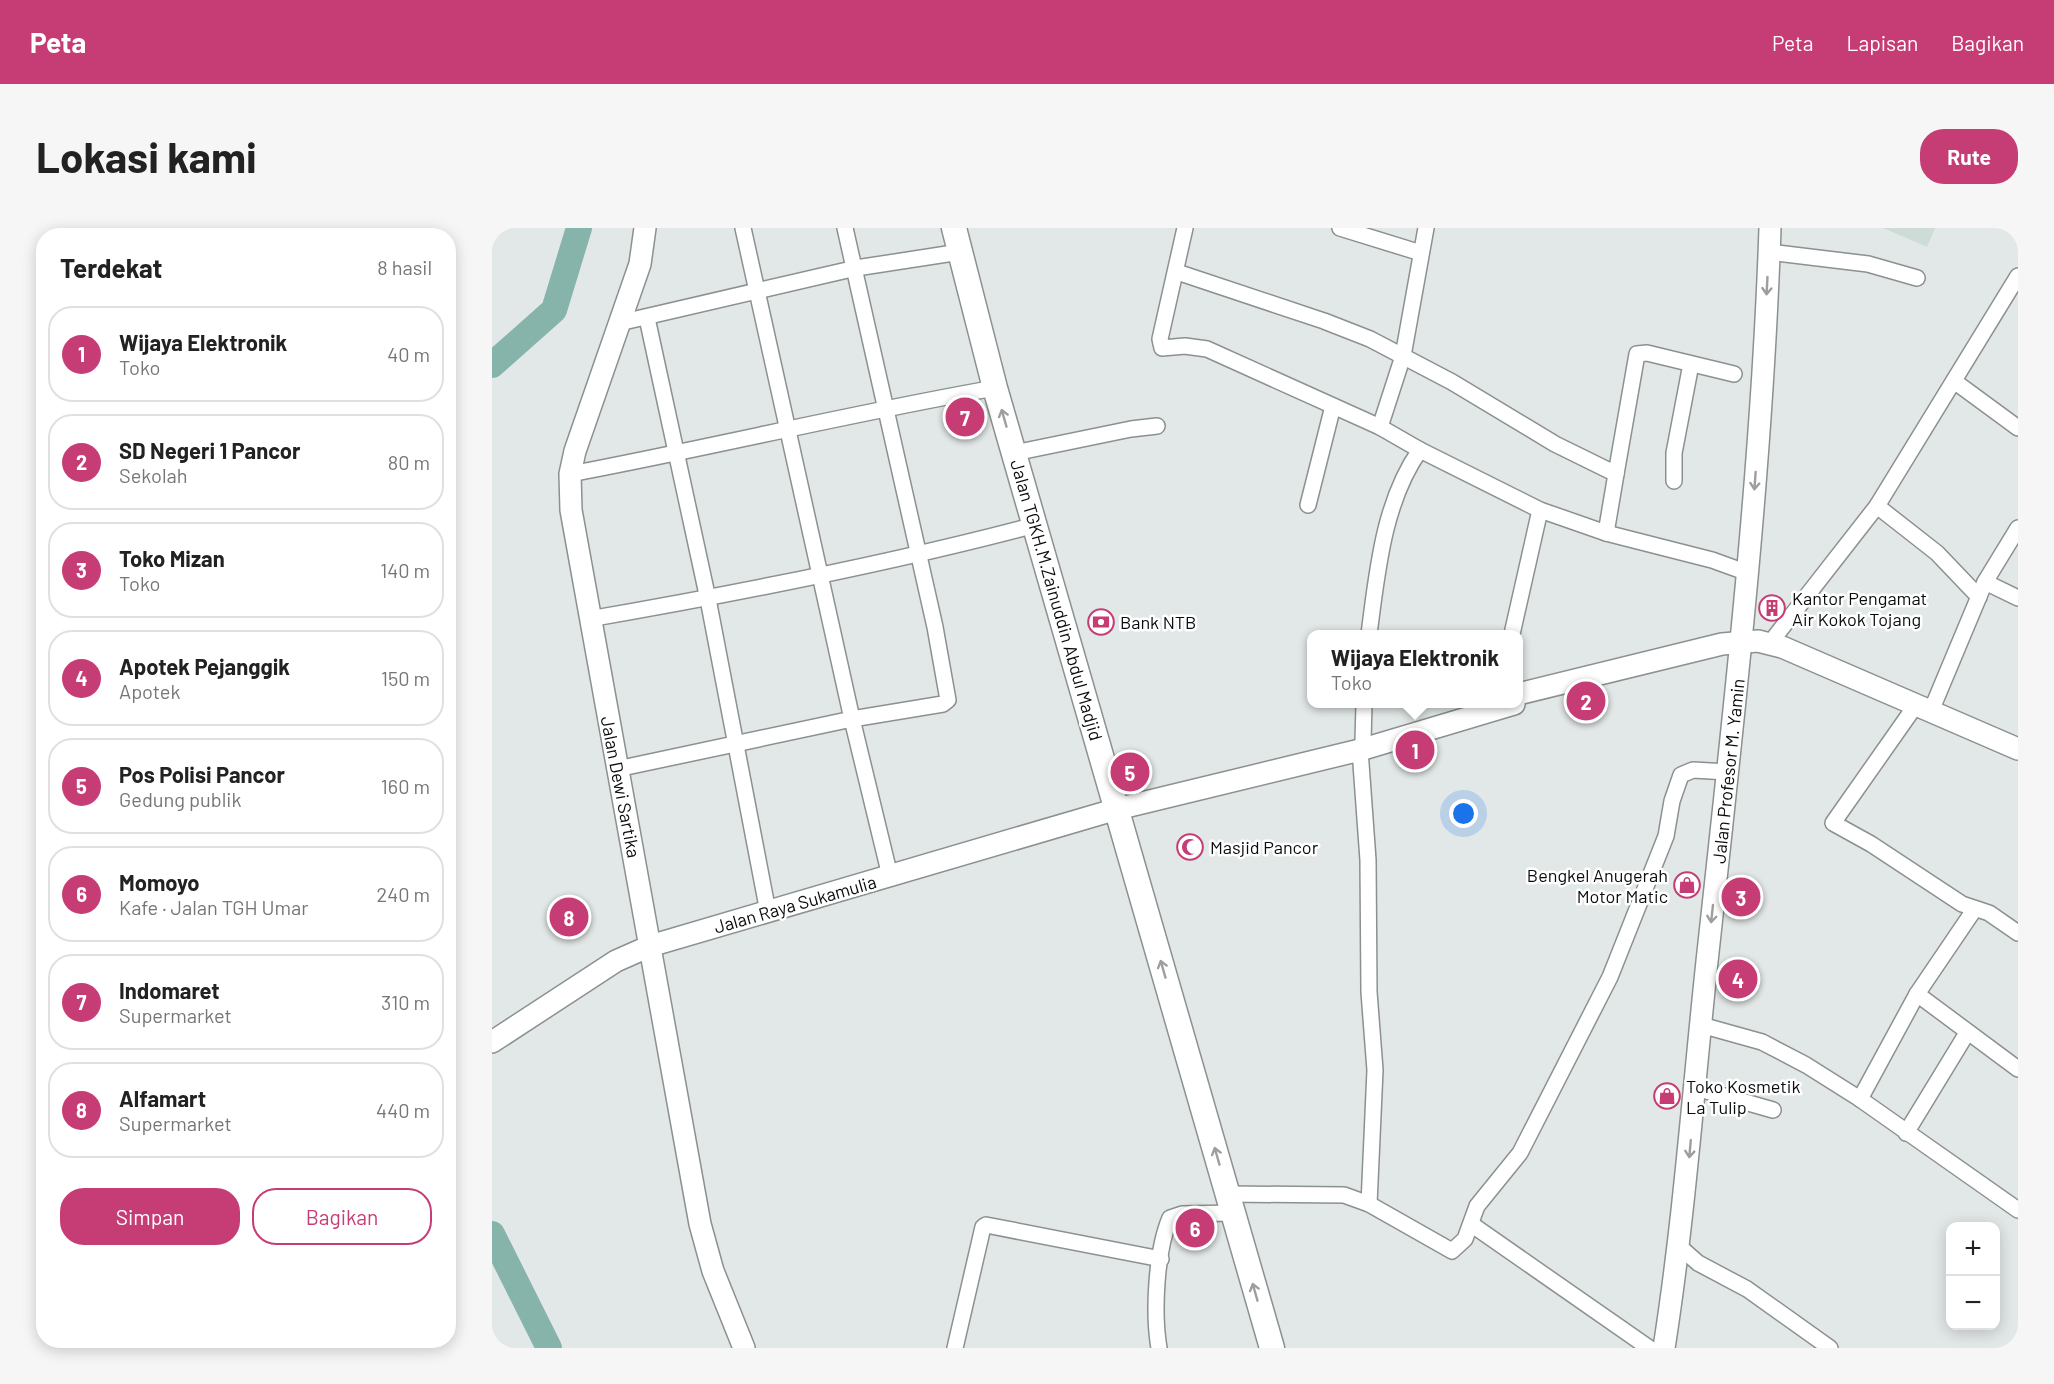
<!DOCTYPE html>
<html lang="id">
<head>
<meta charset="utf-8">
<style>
	body { margin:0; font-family:Barlow,sans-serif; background:#f6f6f6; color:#222 }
	.controls { position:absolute; right:18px; bottom:18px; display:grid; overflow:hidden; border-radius:12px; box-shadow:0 3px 15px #0003 }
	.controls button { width:54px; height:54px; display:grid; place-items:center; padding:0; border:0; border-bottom:2px solid #e0e0e0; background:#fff; color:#222; font:30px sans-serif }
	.you { position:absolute; left:972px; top:586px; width:21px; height:21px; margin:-15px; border:4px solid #fff; border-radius:50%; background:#1a73e8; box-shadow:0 0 0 9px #1a73e833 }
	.badge { display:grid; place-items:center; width:39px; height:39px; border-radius:50%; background:#c63d76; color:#fff; font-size:20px; font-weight:700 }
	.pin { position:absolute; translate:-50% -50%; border:3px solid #fff; box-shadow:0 2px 6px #0006 }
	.popup { position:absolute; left:815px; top:402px; width:216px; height:78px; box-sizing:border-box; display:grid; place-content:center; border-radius:12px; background:#fff; filter:drop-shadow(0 2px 4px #0005); font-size:20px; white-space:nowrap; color:#767676 }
	.popup b { font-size:22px; color:#222 }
	.popup::after { content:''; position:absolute; left:50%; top:100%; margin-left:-12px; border:12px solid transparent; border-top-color:#fff }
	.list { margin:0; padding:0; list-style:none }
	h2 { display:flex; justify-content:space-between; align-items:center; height:78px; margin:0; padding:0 24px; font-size:26px }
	h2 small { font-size:20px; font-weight:400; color:#767676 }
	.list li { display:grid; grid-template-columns:39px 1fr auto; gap:18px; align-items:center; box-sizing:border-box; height:96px; margin:0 12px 12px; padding:0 12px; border:2px solid #e0e0e0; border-radius:24px }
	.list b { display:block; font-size:22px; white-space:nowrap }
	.list p { margin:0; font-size:20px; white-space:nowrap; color:#767676 }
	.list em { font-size:20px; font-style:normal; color:#767676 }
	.actions { display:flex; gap:12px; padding:18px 24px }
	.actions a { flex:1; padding:14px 0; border:2px solid #c63d76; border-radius:24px; text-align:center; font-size:21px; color:#c63d76 }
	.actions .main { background:#c63d76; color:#fff }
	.map { position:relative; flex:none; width:1526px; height:1120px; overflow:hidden; border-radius:24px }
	header { display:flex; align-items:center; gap:36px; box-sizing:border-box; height:84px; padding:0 30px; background:#c63d76; color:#fff }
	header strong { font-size:28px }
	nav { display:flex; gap:33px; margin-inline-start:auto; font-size:21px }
	.intro { display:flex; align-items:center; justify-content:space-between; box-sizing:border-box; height:144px; padding:0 36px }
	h1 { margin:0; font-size:42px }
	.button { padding:15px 27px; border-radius:24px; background:#c63d76; color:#fff; font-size:21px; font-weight:700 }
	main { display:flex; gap:36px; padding:0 36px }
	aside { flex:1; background:#fff; border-radius:24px; box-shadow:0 3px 15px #0003 }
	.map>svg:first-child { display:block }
	.built { fill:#cedcd8 }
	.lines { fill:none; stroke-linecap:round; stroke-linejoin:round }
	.river { stroke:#87b4aa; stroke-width:26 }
	.street-casing { stroke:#8b918f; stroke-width:18 }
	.secondary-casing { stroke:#8b918f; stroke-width:24 }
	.primary-casing { stroke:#8b918f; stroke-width:27 }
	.street { stroke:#fff; stroke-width:15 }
	.secondary { stroke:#fff; stroke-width:21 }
	.primary { stroke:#fff; stroke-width:24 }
	.oneway { stroke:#9d9e9d }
	.labels { text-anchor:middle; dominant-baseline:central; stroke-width:5; stroke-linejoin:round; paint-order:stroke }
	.poi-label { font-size:18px; fill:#0a0c0b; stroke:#fff; text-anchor:start }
	.street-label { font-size:18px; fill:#0a0c0b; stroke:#fff }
</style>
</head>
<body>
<header>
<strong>Peta</strong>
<nav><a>Peta</a><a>Lapisan</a><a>Bagikan</a></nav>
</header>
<div class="intro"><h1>Lokasi kami</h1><a class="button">Rute</a></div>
<main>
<aside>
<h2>Terdekat<small>8 hasil</small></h2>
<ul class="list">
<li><span class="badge">1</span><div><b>Wijaya Elektronik</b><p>Toko</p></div><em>40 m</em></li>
<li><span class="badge">2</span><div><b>SD Negeri 1 Pancor</b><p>Sekolah</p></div><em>80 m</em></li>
<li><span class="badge">3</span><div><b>Toko Mizan</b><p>Toko</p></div><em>140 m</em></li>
<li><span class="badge">4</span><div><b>Apotek Pejanggik</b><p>Apotek</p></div><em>150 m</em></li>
<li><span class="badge">5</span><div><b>Pos Polisi Pancor</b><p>Gedung publik</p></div><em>160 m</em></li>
<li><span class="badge">6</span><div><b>Momoyo</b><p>Kafe · Jalan TGH Umar</p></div><em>240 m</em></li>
<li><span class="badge">7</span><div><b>Indomaret</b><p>Supermarket</p></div><em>310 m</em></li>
<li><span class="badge">8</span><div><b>Alfamart</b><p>Supermarket</p></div><em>440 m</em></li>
</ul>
<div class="actions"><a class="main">Simpan</a><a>Bagikan</a></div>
</aside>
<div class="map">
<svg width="1526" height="1120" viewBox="0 0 1526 1120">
	<rect width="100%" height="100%" fill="#e2e8e7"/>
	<polygon class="built" points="1391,0 1443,0 1435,19"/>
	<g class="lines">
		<g class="river">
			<polyline points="0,137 62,82 87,0"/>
			<polyline points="0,1006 57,1120"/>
		</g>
		<g class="street-casing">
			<g id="street">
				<polyline points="251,0 360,491 398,648"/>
				<polyline points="693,0 668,111 670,120 693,118 715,121 888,199 928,222 1048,282 1114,305 1220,332 1256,345"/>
				<polyline points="848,0 929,25"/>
				<polyline points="1277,24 1376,36 1425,50"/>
				<polyline points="685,44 832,93 878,111 960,154 1063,216 1124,246 1114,305"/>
				<polyline points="155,90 216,371 276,684"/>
				<polyline points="127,95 364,40 468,24"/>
				<polyline points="1462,153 1526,200"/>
				<polyline points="888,199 911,128 934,0"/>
				<polyline points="522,225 639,201 665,198"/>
				<path d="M78 246C221 219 361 185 503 160"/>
				<polyline points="1124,246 1145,126 1155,125 1242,146"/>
				<polyline points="1182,253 1182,225 1199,136"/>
				<polyline points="816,277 841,178"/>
				<polyline points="1385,278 1445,325 1487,369"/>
				<polyline points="1493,354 1526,370"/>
				<path d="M97 391C247 365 396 336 543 297"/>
				<path d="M877 406C885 346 891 274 928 222"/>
				<polyline points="1020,406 1048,282"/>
				<polyline points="1278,415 1385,278 1526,48"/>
				<polyline points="1439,483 1493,354 1526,300"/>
				<polyline points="1419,484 1341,595 1379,616 1470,676 1497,685 1526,705"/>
				<polyline points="871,513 872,476"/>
				<polyline points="868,522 876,632 877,764 883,842 877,976"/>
				<polyline points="125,541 360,491 451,476 456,472 443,399 353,0"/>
				<polyline points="1425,766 1526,841"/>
				<polyline points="1209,797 1270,814 1314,837 1368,871 1526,982"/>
				<polyline points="1204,860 1281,882"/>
				<polyline points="1368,871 1425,766 1482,682"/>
				<polyline points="1414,905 1475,805"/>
				<polyline points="735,966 852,967 877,976 960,1023 973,1011 985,978 1028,925 1118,749 1174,608 1180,573 1189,547 1201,542 1236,544"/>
				<polyline points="979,996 1157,1120"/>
				<polyline points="1188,1019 1206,1035 1255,1061 1338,1120"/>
				<polyline points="463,1120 491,999 494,997 669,1031"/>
				<path d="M667 1120C661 1085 664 1023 678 990L690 986 741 985"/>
			</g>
		</g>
		<g class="secondary-casing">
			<g id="secondary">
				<polyline points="153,0 148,36 83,223 78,246 79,282 208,996 221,1043 252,1120"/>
				<polyline points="1026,466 1230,416 1266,413 1290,419 1526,521"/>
				<polyline points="0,814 124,733 158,718 625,581 868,522 1022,476"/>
				<path d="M1172 1120C1193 986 1202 851 1217 715 1243 477 1270 239 1278 0"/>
			</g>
		</g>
		<g class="primary-casing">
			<polyline id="primary" points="462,0 503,160 780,1120"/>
		</g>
		<use href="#street" class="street"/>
		<use href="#secondary" class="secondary"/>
		<use href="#primary" class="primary"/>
	</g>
	<defs><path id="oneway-shaft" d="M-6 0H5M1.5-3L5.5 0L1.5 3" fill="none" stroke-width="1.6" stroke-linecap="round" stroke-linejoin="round" transform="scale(1.5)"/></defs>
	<g class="oneway">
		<use href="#oneway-shaft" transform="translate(1275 58) rotate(93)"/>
		<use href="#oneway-shaft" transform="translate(512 190) rotate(-106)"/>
		<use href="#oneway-shaft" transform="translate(1263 253) rotate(94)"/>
		<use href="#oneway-shaft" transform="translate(1220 686) rotate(96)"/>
		<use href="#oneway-shaft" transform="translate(671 741) rotate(-106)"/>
		<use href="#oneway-shaft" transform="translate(1198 921) rotate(95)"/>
		<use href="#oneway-shaft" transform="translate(725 928) rotate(-106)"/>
		<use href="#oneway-shaft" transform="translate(763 1064) rotate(-106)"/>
	</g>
	<defs>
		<g id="building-ring" transform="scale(1.35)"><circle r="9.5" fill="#fff" stroke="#c63d76" stroke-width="1.5"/><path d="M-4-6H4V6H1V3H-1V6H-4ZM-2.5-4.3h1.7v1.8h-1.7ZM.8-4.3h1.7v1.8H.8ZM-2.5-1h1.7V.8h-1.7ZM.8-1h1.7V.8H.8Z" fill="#c63d76"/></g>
		<g id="bank-ring" transform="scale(1.35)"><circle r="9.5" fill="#fff" stroke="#c63d76" stroke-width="1.5"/><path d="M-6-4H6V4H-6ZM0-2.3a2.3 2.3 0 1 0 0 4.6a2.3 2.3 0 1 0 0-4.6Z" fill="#c63d76"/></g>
		<g id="mosque-ring" transform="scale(1.35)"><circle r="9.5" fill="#fff" stroke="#c63d76" stroke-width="1.5"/><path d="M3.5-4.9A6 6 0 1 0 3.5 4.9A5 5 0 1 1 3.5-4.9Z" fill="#c63d76"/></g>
		<g id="shop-ring" transform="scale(1.35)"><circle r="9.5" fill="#fff" stroke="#c63d76" stroke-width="1.5"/><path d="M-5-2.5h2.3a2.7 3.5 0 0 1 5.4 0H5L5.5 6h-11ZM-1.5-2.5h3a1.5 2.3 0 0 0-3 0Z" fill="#c63d76"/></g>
	</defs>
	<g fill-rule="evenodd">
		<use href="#building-ring" x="1280" y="380"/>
		<use href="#bank-ring" x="609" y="394"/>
		<use href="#mosque-ring" x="698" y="619"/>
		<use href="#shop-ring" x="1195" y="657"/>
		<use href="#shop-ring" x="1175" y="868"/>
	</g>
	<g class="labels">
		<g class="poi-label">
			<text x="1300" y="370">Kantor Pengamat<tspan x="1300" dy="21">Air Kokok Tojang</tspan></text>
			<text x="628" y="394">Bank NTB</text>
			<text x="718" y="619">Masjid Pancor</text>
			<text x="1176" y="647" text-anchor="end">Bengkel Anugerah<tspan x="1176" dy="21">Motor Matic</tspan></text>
			<text x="1194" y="858">Toko Kosmetik<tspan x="1194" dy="21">La Tulip</tspan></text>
		</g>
		<g class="street-label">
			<text transform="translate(565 372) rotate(74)">Jalan TGKH.M.Zainuddin Abdul Madjid</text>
			<text transform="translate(1236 543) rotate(-84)">Jalan Profesor M. Yamin</text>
			<text transform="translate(129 559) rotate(79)">Jalan Dewi Sartika</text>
			<text transform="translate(303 676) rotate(-16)">Jalan Raya Sukamulia</text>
		</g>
	</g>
</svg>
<div class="controls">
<button>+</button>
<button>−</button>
</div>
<div class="you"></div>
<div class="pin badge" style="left:923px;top:522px">1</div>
<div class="popup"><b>Wijaya Elektronik</b>Toko</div>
<div class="pin badge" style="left:1094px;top:473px">2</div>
<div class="pin badge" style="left:1249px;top:669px">3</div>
<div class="pin badge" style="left:1246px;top:751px">4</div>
<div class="pin badge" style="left:638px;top:544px">5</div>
<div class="pin badge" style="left:703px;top:1000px">6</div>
<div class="pin badge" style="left:473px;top:189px">7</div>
<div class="pin badge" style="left:77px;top:689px">8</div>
</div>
</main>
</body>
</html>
